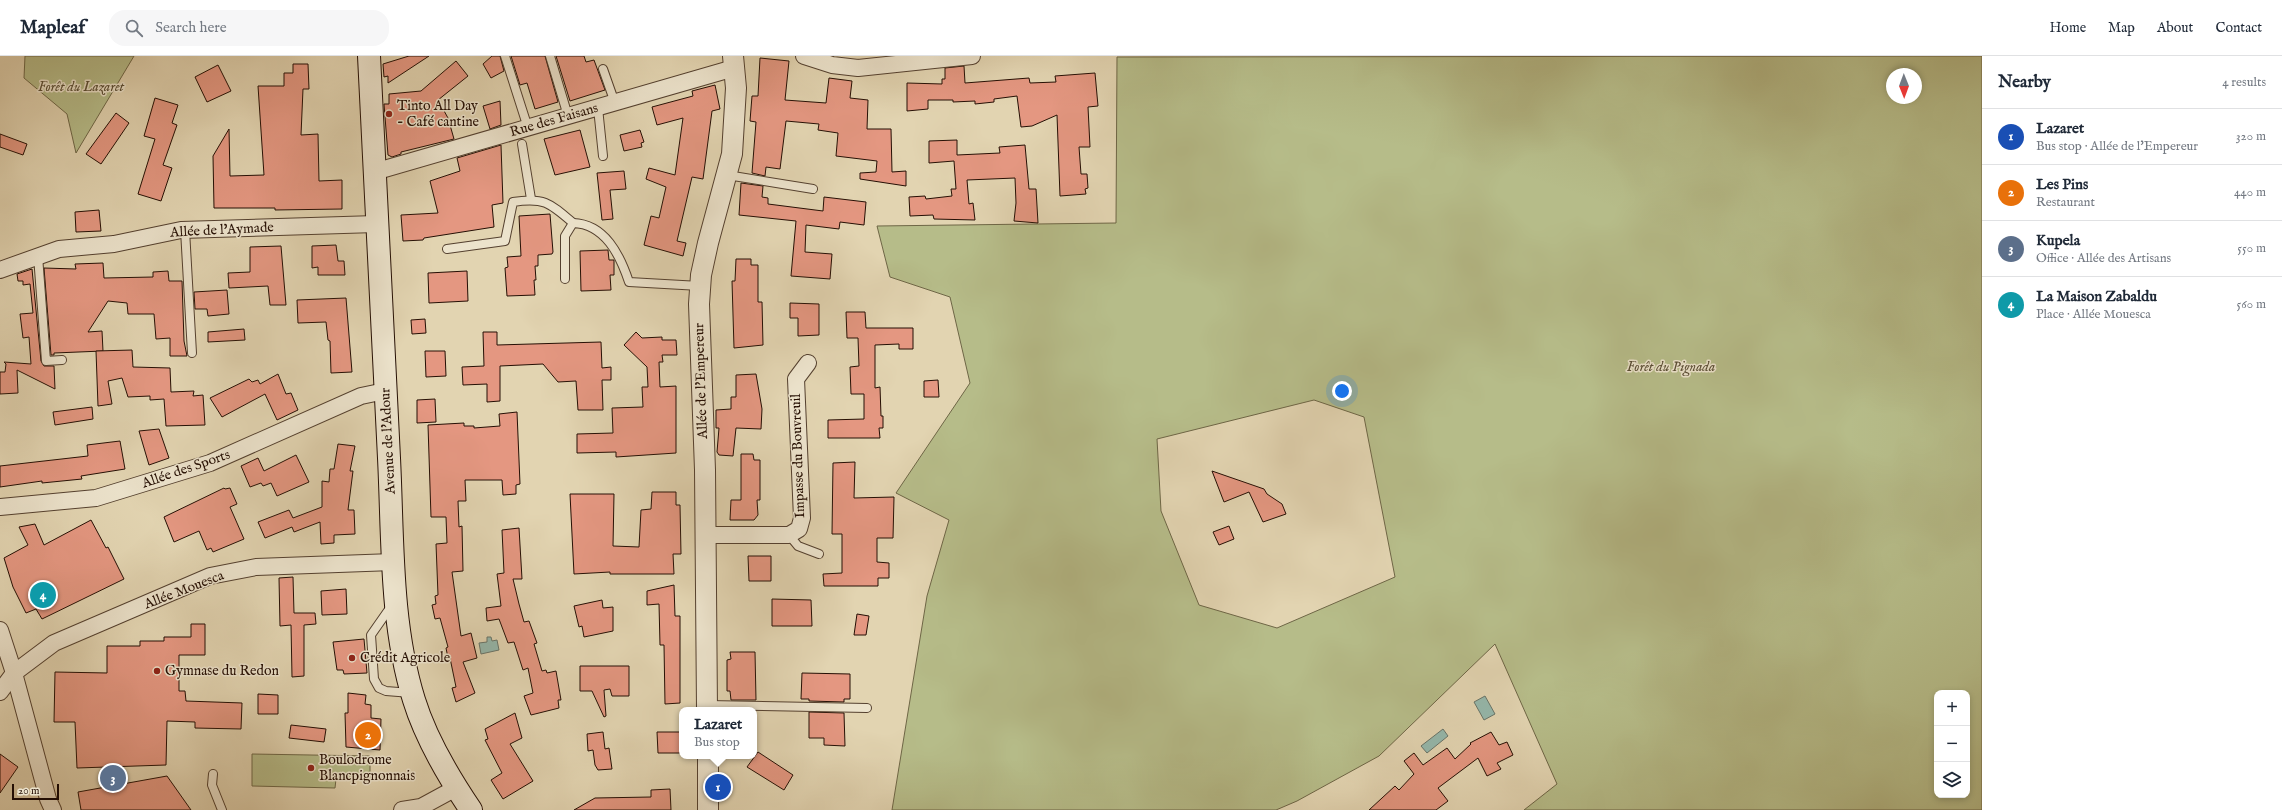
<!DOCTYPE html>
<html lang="en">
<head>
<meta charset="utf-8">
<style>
	body { margin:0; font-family:"IM FELL English",serif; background:#f6f6f7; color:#1f2937 }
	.controls { position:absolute; right:12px; bottom:12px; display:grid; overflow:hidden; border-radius:8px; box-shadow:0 2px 6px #0003 }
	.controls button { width:36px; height:36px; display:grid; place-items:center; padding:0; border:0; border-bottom:1px solid #e0e1e3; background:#fff; color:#1f2937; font:20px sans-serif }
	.compass { position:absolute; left:1886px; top:12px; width:36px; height:36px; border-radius:50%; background:#fff; box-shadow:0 2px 6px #0003; rotate:179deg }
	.scale { position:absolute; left:12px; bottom:10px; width:47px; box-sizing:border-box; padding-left:4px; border:2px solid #250f04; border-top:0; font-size:11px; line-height:14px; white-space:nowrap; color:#250f04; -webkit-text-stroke:3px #ece3cc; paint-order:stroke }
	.you { position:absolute; left:1342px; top:335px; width:14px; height:14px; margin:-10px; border:3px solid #fff; border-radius:50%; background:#1a73e8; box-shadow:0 0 0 6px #1a73e833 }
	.badge { display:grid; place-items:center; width:26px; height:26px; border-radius:50%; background:#111827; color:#fff; font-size:13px; font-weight:700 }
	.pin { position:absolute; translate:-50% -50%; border:2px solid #fff; box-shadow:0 1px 4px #0006 }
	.popup { position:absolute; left:679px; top:651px; width:78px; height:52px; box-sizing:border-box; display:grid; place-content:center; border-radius:8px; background:#fff; filter:drop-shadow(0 1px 3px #0005); font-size:13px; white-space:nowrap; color:#747a83 }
	.popup b { font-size:15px; color:#1f2937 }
	.popup::after { content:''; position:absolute; left:50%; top:100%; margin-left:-8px; border:8px solid transparent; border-top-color:#fff }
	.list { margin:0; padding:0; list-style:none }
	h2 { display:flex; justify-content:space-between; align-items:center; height:52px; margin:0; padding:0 16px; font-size:17px }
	h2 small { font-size:13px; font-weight:400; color:#747a83 }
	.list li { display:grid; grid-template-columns:26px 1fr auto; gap:12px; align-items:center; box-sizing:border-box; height:56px; padding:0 16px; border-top:1px solid #e0e1e3 }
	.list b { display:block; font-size:15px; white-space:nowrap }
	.list p { margin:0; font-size:13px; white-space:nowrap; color:#747a83 }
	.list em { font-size:13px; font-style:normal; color:#747a83 }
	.icon { flex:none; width:22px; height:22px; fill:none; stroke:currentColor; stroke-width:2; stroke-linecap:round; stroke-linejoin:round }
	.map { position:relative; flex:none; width:1982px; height:754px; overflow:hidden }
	header { display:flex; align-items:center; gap:24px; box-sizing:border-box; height:56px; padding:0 20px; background:#fff; border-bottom:1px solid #e0e1e3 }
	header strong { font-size:19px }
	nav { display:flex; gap:22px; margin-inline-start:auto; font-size:14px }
	.search { width:280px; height:36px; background:#f6f6f7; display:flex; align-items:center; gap:10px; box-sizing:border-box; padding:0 14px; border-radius:16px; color:#747a83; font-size:15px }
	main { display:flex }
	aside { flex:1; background:#fff }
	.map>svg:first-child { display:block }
	.green { fill:#b6bc89; stroke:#6e6646; fill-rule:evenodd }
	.water { fill:#95b8ac; stroke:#687469 }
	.building { fill:#e49781; stroke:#250f04 }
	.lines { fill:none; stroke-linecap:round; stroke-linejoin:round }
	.service-casing { stroke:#54402f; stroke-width:10 }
	.minor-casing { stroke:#54402f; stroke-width:18 }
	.tertiary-casing { stroke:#54402f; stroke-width:22 }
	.secondary-casing { stroke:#250f04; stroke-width:24 }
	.service { stroke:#ece3cc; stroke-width:8 }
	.minor { stroke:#ece3cc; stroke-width:16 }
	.tertiary { stroke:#ece3cc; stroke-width:20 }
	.secondary { stroke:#ece3cc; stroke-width:22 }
	.poi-dot { fill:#8f2418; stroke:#ece3cc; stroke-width:1.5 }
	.labels { text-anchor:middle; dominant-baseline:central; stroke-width:3; stroke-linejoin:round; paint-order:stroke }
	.park-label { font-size:14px; font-style:italic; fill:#584c33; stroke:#ece3cc }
	.poi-label { font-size:14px; fill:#250f04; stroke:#ece3cc; text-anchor:start }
	.street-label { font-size:14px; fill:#250f04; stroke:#ece3cc }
</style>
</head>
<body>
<header>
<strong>Mapleaf</strong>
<div class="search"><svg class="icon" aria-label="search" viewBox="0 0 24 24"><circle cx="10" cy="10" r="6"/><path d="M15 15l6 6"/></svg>Search here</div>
<nav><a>Home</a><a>Map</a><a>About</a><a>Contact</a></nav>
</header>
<main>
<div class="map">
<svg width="1982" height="754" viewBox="0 0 1982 754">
	<rect width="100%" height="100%" fill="#e2d4b1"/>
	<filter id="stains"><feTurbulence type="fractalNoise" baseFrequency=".005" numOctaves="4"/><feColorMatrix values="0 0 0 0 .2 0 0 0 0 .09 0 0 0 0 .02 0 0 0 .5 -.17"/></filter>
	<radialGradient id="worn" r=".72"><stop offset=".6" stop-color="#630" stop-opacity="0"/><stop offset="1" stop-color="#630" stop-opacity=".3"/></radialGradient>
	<g class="green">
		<polygon points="25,0 134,0 76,97 67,58 24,22"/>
		<path d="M1982 0V754H1524L1557 728 1495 588 1379 700 1297 745 1276 754H892L927 540 949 464 896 437 970 327 950 241 890 221 877 170 1116 167 1117 1ZM1892 18H1916V42H1892ZM1314 344 1364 361 1395 521 1277 572 1199 549 1161 455 1157 383ZM1937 637H1967V739H1937Z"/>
		<polygon points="252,698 370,700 370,724 336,723 335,732 252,730"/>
	</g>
	<g class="water">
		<polygon points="487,581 491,581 492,585 497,584 499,594 481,598 479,587 487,586"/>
		<polygon points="1485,640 1495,658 1484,664 1474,646"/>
		<polygon points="1443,673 1448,680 1427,697 1421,690"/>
	</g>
	<g class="building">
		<polygon points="409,0 429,0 388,27 388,20 384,21 383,8"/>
		<polygon points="492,0 500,0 504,15 491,22 483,8"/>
		<polygon points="511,0 545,0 558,46 535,53 527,27 520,29"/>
		<polygon points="556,0 584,0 586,6 594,4 605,34 570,45"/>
		<polygon points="760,2 789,5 785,44 826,47 829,22 852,25 850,42 868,44 867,73 891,73 892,116 906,115 906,130 860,123 860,117 876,116 877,105 836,100 838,77 818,74 819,68 786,65 780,113 766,111 765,120 752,117 756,66 750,65 752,40 758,40"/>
		<polygon points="456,5 468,20 438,44 448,62 454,83 401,96 401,98 392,101 388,99 384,48 389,48 389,38 421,35"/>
		<polygon points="293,8 308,8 309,33 303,33 301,79 318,78 319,125 342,124 342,153 275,154 275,152 214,152 213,100 229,73 230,120 264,119 258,30 284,30 284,17 293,17"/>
		<polygon points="218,9 231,35 207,46 195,21"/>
		<polygon points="964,10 965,27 1029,22 1030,27 1056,26 1055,20 1095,17 1098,50 1088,51 1090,91 1079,91 1081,118 1087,118 1088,132 1085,133 1086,138 1060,140 1057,59 1032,70 1021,71 1017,40 994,43 994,46 975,48 975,45 953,46 953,44 928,44 928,53 907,55 907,27 942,28 942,23 945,23 945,12"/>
		<polygon points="715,29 720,53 712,55 703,123 692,121 677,185 686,187 683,200 644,189 651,160 659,162 666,131 646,123 649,112 675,119 683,62 657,69 652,51 693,40 692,35"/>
		<polygon points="155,42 178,49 172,67 177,69 163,109 172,112 161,145 138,138 155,83 144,80"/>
		<polygon points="500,45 501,69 490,73 483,50"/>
		<polygon points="116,57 129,67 101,108 86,98"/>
		<polygon points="580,74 590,111 555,119 544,83"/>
		<polygon points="640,74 644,86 641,87 642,91 624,95 620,79"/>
		<polygon points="0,78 27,88 23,99 0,91"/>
		<polygon points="957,84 957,99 1000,97 999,91 1025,89 1029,133 1036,133 1038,167 1014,165 1016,147 1015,122 967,124 969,148 973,147 975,164 934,163 933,159 910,160 909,141 925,140 926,143 952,140 951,133 956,133 954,105 929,107 929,85"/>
		<polygon points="501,89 503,147 492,149 494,171 424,182 423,184 403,185 401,159 438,157 430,125 460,115 457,102"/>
		<polygon points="624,115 626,133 610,134 613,163 602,164 597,117"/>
		<polygon points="741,127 763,130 762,141 768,142 768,148 823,155 824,141 866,146 864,169 840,166 839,173 806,169 805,196 832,198 830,223 791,220 796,165 739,159"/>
		<polygon points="99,154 101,175 76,176 75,156"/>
		<polygon points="550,158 553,196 552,198 538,199 538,210 535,210 536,224 534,224 535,239 507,240 505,212 508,211 507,201 521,200 519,160"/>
		<polygon points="336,189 338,205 344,205 345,219 318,219 318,211 312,212 312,190"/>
		<polygon points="281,190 286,249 270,249 268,230 229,232 228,217 250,216 250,191"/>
		<polygon points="608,194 609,204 614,204 614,219 610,219 611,234 581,235 580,195"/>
		<polygon points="736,203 751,203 751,209 758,209 758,246 762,246 763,289 734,292 732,225 735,225"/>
		<polygon points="103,207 104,222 153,221 153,216 168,215 169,225 182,225 184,285 187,300 170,300 170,282 156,283 154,258 128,258 127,247 108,245 88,276 102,275 103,295 54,297 54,299 51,299 44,212 76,213 75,208"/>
		<polygon points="32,213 41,305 44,310 54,310 55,333 17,314 18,337 0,338 0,316 5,316 6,308 4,306 31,308 29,281 23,282 20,258 33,257 30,228 23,229 23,225 18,225 17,218"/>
		<polygon points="467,215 468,245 429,247 428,217"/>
		<polygon points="227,234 229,258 208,260 207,253 195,253 194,236"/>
		<polygon points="346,242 352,316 331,317 330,285 328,284 326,266 298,267 297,244"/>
		<polygon points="790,247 819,248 819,279 798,280 798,262 790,262"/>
		<polygon points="846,256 865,256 866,272 913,272 913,293 899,293 899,288 875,289 875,332 880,331 881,360 883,360 883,372 879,372 880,382 828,382 828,364 864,363 864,338 851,338 850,311 859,310 858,282 847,282"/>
		<polygon points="425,263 426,277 412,278 411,264"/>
		<polygon points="244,273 245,284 208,286 208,276"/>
		<polygon points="483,276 497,276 497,289 601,286 602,312 611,311 611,324 602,324 603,354 578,354 576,325 558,326 543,308 500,310 500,345 487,346 487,328 463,329 462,311 484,310"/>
		<polygon points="636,276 642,282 662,281 662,284 676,284 677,299 662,299 663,306 659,306 660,331 676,330 676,397 616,401 616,396 577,397 577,378 613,377 612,352 643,351 642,331 648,331 647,311 624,289"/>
		<polygon points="132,294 133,311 170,312 171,336 194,335 193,340 203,339 205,369 166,370 164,343 150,344 150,340 128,341 122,322 108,325 112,348 98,350 96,295"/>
		<polygon points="425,295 445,295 446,320 426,321"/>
		<polygon points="278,318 286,338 291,337 298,354 277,364 265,338 222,361 210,342 249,323 252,326 258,324 260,328"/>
		<polygon points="756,318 762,353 761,373 736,372 733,400 719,399 717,396 719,372 716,372 716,354 731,353 731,341 736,341 736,319"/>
		<polygon points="938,324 939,341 924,341 924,325"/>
		<polygon points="435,343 436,366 417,367 417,344"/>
		<polygon points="92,351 93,363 55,369 53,356"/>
		<polygon points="517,356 520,428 516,429 516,438 503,439 502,424 465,424 466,445 458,445 459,471 462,470 463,515 452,516 461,580 471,577 477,602 463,606 475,637 456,646 452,632 456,631 450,602 448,602 446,592 448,591 440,562 435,563 432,549 436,548 435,540 438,539 436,488 447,487 446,461 431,461 428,369 464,367 464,370 474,370 474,372 500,370 499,358"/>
		<polygon points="159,373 169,402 149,409 139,375"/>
		<polygon points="120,385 125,413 81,420 82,423 42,427 42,425 0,431 0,410 88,400 87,389"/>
		<polygon points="338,388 355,390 350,415 353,415 348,454 354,454 355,478 334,479 334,487 321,488 320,466 294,476 292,471 265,482 258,466 289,454 293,462 322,451 322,425 329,426 330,413 334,413"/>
		<polygon points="741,398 753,398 754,404 760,404 760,444 757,444 758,459 754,464 730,464 731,444 741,444"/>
		<polygon points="296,399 309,426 277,440 271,427 263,430 261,427 250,431 241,410 258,402 264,415"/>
		<polygon points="855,406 854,442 894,441 893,482 877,482 877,506 889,507 889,522 878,522 878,530 824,530 823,518 842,517 842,478 832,478 833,407"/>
		<polygon points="1212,415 1264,433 1267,438 1282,448 1286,458 1263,466 1249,436 1224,446"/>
		<polygon points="224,432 225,433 230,432 237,448 230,451 244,483 213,496 211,492 207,494 199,475 174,486 164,461"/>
		<polygon points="652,436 676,436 676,449 680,449 681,498 673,498 674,518 610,518 610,516 574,518 570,438 614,438 613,490 639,491 641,454 651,453"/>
		<polygon points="91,464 106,492 108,491 124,523 42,563 36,553 26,557 13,531 4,502 28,489 19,471 35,468 44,489"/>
		<polygon points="1229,470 1234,483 1219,489 1213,476"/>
		<polygon points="519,472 522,523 513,523 519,548 524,566 529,565 537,587 534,588 542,615 546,614 547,617 556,615 561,644 558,644 559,652 531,659 524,640 533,637 528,612 523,614 514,586 508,587 499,563 487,565 486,552 501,550 497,518 504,517 502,474"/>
		<polygon points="748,500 771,500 771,525 749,525"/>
		<polygon points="293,521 294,557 315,557 316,568 304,569 304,620 292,621 291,569 280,570 279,522"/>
		<polygon points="674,529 675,560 680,560 680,647 665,648 664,589 660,589 659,548 647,549 647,535"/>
		<polygon points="346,533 347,558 322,559 321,535"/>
		<polygon points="772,543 811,544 812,570 772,570"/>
		<polygon points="602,544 603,552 613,551 613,575 584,581 582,570 579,571 574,550"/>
		<polygon points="857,558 869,560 866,579 854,579"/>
		<polygon points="191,568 205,568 205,599 179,599 179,635 185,635 186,645 242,647 241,673 195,672 195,666 167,665 166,709 77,712 75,666 54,666 55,616 107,617 107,590 140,590 140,585 164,585 164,581 191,581"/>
		<polygon points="364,583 367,617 344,618 343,614 337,614 333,586"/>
		<polygon points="730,596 755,596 756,644 731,644 730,635 727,635 727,604 731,603"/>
		<polygon points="580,610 629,610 629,640 612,640 610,633 604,634 606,660 604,661 592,635 580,635"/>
		<polygon points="802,617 850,618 850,643 844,643 844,646 809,645 809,643 801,643"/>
		<polygon points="348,637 366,639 365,648 371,649 371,662 381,663 380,694 346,691 345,657 348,657"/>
		<polygon points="258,638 278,639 278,658 258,658"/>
		<polygon points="809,656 844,657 845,690 824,689 824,682 809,682"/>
		<polygon points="515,657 522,682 510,688 533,725 503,743 491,724 502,717 485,684 488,683 485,673"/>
		<polygon points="291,669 326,673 324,686 289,682"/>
		<polygon points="603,676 605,693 609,692 612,713 598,714 595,709 593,694 588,695 587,678"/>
		<polygon points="657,676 681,676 681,697 658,697"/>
		<polygon points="1491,676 1499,689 1507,686 1513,699 1497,707 1501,713 1487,720 1478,702 1438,732 1448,745 1436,754 1369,754 1395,730 1399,734 1414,718 1404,705 1414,697 1423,709 1447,692 1455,703 1471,688 1470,687"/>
		<polygon points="758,696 793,719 784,734 747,711"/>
		<polygon points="0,698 18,711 0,737"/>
		<polygon points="167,720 191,754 81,754 78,736"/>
		<polygon points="670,733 671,754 574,754 595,742 651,741 651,734"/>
	</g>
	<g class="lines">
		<g class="service-casing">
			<g id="service">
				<polyline points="505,0 528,72"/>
				<polyline points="550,0 568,60"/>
				<polyline points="603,13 615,47"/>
				<polyline points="598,52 603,100"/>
				<polyline points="522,88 531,143"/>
				<polyline points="727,119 813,133"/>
				<polyline points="185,174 192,297"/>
				<path d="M447 193 505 185 513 146C544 141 550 147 573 167"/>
				<polyline points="38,200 46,305 62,304"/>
				<path d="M565 223V180L573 167C605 168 620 199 629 226L700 230"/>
				<polyline points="789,479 798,490 819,498"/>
				<polyline points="392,549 371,579 374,623 379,632 386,635 411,637"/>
				<polyline points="707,649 867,652"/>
				<polyline points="213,718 212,729 222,754"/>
			</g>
		</g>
		<g class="minor-casing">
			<g id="minor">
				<polyline points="804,0 832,9 858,12 972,0"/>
				<polyline points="374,116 734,12"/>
				<polyline points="0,214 59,193 114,188 181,174 376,168"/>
				<polyline points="0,451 96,442 210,407 361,340 385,335"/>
				<polyline points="705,479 789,479 799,473 802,462 796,323 808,307"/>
				<polyline points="0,574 14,617 48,743 53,754"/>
				<polyline points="0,636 14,617 54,587 210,520 256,511 393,506"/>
				<polyline points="402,754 421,751 456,732"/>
			</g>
		</g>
		<g class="tertiary-casing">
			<g id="tertiary">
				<polyline points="707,654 705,414 699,248 701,219 708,187 732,98 736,32 733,0"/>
				<polyline points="708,700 708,754"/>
			</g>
		</g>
		<g class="secondary-casing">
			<path id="secondary" d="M369 0C375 134 382 268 389 402 393 482 390 567 414 644 426 683 448 720 471 754"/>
		</g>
		<use href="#service" class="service"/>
		<use href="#minor" class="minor"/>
		<use href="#tertiary" class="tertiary"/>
		<use href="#secondary" class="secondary"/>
	</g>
	<g class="poi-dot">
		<circle cx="389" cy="58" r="4"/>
		<circle cx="352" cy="602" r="4"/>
		<circle cx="157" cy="615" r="4"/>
		<circle cx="311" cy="712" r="4"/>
	</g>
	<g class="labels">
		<g class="park-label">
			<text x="81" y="31">Forêt du Lazaret</text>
			<text x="1671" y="311">Forêt du Pignada</text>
		</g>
		<g class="poi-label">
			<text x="397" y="50">Tinto All Day<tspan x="397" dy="16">- Café cantine</tspan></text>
			<text x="360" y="602">Crédit Agricole</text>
			<text x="165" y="615">Gymnase du Redon</text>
			<text x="319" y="704">Boulodrome<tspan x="319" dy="16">Blancpignonnais</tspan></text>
		</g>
		<g class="street-label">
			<text transform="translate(554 64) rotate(-16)">Rue des Faisans</text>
			<text transform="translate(222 174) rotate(-3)">Allée de l'Aymade</text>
			<text transform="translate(701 325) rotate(-92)">Allée de l'Empereur</text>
			<text transform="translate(388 385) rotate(-93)">Avenue de l'Adour</text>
			<text transform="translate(798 400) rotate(-92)">Impasse du Bouvreuil</text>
			<text transform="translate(186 413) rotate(-19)">Allée des Sports</text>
			<text transform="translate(184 534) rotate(-21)">Allée Mouesca</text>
		</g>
	</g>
	<rect width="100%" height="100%" filter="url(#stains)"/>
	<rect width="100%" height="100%" fill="url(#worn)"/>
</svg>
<div class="controls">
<button>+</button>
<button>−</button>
<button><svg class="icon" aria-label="layers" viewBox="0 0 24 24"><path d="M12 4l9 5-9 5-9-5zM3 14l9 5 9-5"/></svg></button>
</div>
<svg class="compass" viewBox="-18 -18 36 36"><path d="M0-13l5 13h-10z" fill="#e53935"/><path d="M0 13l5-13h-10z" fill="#747a83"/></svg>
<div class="scale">20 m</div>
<div class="you"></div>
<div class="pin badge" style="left:718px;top:731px;background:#1a4fb4">1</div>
<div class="popup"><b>Lazaret</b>Bus stop</div>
<div class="pin badge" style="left:368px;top:679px;background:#e8710a">2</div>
<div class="pin badge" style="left:113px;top:722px;background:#5c6f8a">3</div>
<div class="pin badge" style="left:43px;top:539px;background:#0f9aa8">4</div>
</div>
<aside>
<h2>Nearby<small>4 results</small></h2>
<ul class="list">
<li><span class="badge" style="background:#1a4fb4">1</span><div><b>Lazaret</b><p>Bus stop · Allée de l'Empereur</p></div><em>320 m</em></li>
<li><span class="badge" style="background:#e8710a">2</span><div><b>Les Pins</b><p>Restaurant</p></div><em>440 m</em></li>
<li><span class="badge" style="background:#5c6f8a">3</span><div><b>Kupela</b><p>Office · Allée des Artisans</p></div><em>550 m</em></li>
<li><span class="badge" style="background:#0f9aa8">4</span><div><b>La Maison Zabaldu</b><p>Place · Allée Mouesca</p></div><em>560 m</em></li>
</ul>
</aside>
</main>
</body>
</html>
